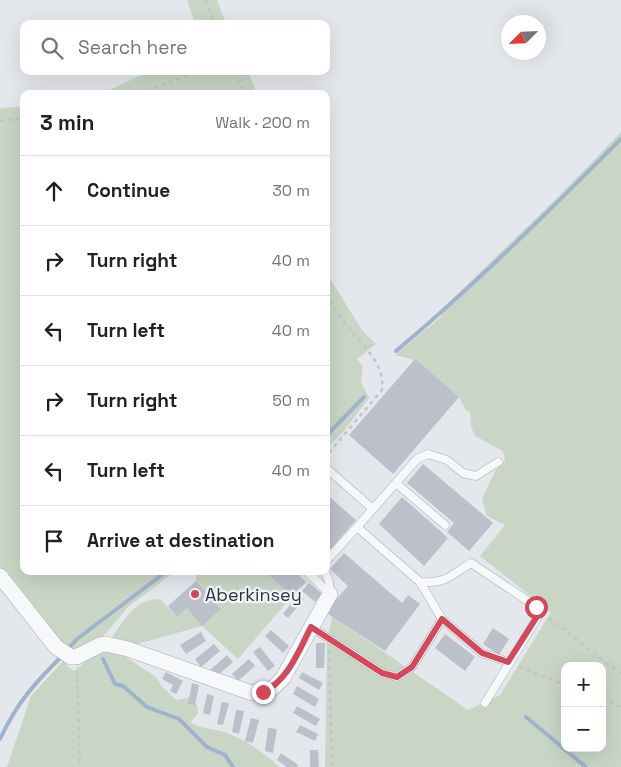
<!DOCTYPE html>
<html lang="en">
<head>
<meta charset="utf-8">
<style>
	body { margin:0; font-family:"Space Grotesk",sans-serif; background:#f6f6f6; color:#202124 }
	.controls { position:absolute; right:15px; bottom:15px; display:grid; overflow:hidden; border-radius:10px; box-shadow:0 5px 20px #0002 }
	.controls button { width:45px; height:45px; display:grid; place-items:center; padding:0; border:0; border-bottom:1px solid #e0e0e0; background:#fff; color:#202124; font:25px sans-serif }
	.compass { position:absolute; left:501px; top:15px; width:45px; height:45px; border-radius:50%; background:#fff; box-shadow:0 5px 20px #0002; rotate:246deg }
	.stop { position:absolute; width:15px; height:15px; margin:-11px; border:4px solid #d1495b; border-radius:50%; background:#fff }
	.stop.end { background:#d1495b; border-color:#fff; box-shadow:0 1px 5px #0008 }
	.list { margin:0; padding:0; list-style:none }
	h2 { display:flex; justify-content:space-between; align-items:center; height:65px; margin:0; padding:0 20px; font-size:21px }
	h2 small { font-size:16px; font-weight:400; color:#757577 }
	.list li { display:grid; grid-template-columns:32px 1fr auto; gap:15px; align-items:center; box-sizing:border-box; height:70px; padding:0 20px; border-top:1px solid #e0e0e0 }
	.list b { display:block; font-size:19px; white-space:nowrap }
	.list em { font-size:16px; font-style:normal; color:#757577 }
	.icon { flex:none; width:28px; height:28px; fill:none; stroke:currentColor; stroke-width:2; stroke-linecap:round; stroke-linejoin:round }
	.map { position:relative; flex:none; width:621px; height:767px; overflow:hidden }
	.search { position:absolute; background:#fff; box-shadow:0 5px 20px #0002; left:20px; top:20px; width:310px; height:55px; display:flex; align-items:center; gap:12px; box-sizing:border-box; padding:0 18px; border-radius:10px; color:#757577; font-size:19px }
	.panel { position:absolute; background:#fff; box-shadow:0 5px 20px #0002; left:20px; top:90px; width:310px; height:485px; border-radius:10px }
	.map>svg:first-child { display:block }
	.green { fill:#c9d6c5; fill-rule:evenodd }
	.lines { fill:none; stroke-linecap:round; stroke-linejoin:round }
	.stream { stroke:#9fb4cc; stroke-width:4 }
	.building { fill:#bbc0ca }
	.lane-casing { stroke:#a9aeb7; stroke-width:9 }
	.street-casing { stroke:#a9aeb7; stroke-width:16 }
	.path { stroke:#c2c5cb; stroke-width:2.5; stroke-dasharray:4 4; stroke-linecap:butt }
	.lane { stroke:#f7f8fa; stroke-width:8 }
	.street { stroke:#f7f8fa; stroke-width:15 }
	.route { stroke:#d1495b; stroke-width:6 }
	.poi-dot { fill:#d1495b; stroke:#f4f6f9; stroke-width:2 }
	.labels { text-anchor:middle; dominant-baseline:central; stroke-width:4.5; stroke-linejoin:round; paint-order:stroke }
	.poi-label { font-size:18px; fill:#2b3445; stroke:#f4f6f9; text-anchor:start }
</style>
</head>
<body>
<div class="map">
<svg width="621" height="767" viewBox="0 0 621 767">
	<rect width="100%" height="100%" fill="#e4e7ec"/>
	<g class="green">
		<polygon points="187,0 217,0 226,24 195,24"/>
		<polygon points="149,71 248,71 257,94 102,94"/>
		<polygon points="24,107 24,571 176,571 129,606 98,642 72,651 56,639 0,567 0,108"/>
		<path d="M621 132V767H325L327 644 332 616 468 710 500 695 551 612 480 556 505 525 487 516 482 499 495 471 505 460 503 451 475 436 471 427 470 412 466 411 459 397 415 360 395 355 441 317 442 309 560 195ZM565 666H602V748H565Z"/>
		<polygon points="326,272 362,330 376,344 357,359 363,367 361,382 369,398 344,431 326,449"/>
		<path d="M196 571H264L292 596 238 659 202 626 130 646 112 638C123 620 137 598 160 599L177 617 187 608 202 625 221 608 196 581Z"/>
		<path d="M106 644 156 677 162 687 176 700 191 697 197 705 198 713 191 722C200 729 212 728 224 732 244 739 264 752 279 767H7L31 696 64 660 68 661 67 666 74 671Z"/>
	</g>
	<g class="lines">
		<g class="stream">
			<path d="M396 351C475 285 548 212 621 139"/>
			<polyline points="326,436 364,397"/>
			<polyline points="68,649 77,639 167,571"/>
			<polyline points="103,659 115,684 123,686 147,707 179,719 207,747 225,755 233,767"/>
			<polyline points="526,717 586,767"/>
			<path d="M0 739C17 703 33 685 61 657"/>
		</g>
	</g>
	<g class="building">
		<polygon points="415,359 459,397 393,474 349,435"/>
		<polygon points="423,464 493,523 469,551 447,532 454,523 407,483"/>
		<polygon points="326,494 356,520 326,554"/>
		<polygon points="402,497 448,538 424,566 379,524"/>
		<polygon points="344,553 402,603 408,595 420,604 385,651 325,612 348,586 330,569"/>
		<polygon points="264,571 294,571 306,582 292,596"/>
		<polygon points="196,581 221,609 202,626 187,608 177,617 168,606"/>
		<polygon points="309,583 322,594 315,602 302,591"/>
		<polygon points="298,595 304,599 288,618 283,614"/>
		<polygon points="493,628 509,639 499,655 483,644"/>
		<polygon points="271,630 289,646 283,653 265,636"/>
		<polygon points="201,632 206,641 186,654 180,645"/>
		<polygon points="445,634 475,657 465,671 435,648"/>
		<polygon points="316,643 325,643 324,668 316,668"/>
		<polygon points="214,644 220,651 201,667 195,659"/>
		<polygon points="260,647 275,666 268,671 253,652"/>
		<polygon points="227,655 233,662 216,677 210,670"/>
		<polygon points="249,659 255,666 238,681 232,674"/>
		<polygon points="166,672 183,681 176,694 170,691 173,685 162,679"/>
		<polygon points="302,672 323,683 319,690 299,678"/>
		<polygon points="192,683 199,685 195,705 188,704"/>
		<polygon points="297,686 319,699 315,707 293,694"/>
		<polygon points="207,694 214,696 210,715 203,713"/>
		<polygon points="222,702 229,703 223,725 217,724"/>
		<polygon points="297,706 320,719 316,726 293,713"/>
		<polygon points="236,710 244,711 239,734 232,732"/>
		<polygon points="251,718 259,720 253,743 245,741"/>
		<polygon points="300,725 318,734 315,741 296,732"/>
		<polygon points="268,728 277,729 273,753 265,751"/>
		<polygon points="310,750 318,750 319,767 310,767"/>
		<polygon points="281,753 298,765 297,767 287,767 277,760"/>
	</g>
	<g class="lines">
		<g class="lane-casing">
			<g id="lane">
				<polyline points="326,468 373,509"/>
				<polyline points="396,483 445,525"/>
				<polyline points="357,527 417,459 428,454 447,460 463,473 476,476 498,462"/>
				<polyline points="326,561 357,527 420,582 442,619 482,653 508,662"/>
				<polyline points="306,571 330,594"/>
				<polyline points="325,571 329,582 330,594"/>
				<path d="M420 582C446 584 451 575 471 563L537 607 539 615 485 703"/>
				<polyline points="311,627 382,673 397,677 412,667 442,619"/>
			</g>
		</g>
		<g class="street-casing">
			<polyline id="street" points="0,576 56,647 71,657 76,657 100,645 106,644 128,649 252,693 273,688 283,678 330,594"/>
		</g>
		<g class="path">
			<polyline points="205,0 215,24"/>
			<polyline points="236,71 245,94"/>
			<polyline points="139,94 199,71"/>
			<polyline points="0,121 24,118"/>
			<path d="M326 294C333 305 339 317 348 327 363 347 385 363 382 390L326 456"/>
			<polyline points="549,618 621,674"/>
			<polyline points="329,650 332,767"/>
			<polyline points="519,667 565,685"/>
			<polyline points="77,671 80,767"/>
			<polyline points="602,699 621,707"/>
		</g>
		<use href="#lane" class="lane"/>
		<use href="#street" class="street"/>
	</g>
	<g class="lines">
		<path class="route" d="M263 692C288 681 299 650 311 627L382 673 397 677 412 667 442 619 482 653 508 662 538 615 536 607"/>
	</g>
	<circle class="poi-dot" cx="195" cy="594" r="5"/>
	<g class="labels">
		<g class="poi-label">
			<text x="205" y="594">Aberkinsey</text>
		</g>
	</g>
</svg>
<div class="controls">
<button>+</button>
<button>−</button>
</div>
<svg class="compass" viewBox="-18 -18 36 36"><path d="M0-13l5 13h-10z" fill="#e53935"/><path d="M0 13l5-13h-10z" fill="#757577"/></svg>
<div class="stop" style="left:536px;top:607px"></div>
<div class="stop end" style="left:263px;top:692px"></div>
<div class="search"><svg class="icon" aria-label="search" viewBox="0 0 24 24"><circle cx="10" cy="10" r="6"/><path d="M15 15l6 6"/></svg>Search here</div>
<section class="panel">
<h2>3 min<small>Walk · 200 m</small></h2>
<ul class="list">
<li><svg class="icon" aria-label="ahead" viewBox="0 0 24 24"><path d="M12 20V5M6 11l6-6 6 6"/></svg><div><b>Continue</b></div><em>30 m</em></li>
<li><svg class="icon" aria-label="right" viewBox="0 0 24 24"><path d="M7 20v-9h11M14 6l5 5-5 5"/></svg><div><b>Turn right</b></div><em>40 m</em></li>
<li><svg class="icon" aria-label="left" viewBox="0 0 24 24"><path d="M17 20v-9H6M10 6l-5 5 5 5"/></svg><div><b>Turn left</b></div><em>40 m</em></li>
<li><svg class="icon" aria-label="right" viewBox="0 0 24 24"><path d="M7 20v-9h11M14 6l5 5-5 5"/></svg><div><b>Turn right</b></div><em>50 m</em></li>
<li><svg class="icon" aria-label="left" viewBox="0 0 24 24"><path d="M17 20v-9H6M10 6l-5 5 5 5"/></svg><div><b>Turn left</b></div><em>40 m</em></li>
<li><svg class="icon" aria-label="arrive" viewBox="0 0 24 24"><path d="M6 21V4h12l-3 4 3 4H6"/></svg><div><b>Arrive at destination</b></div></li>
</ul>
</section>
</div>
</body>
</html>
